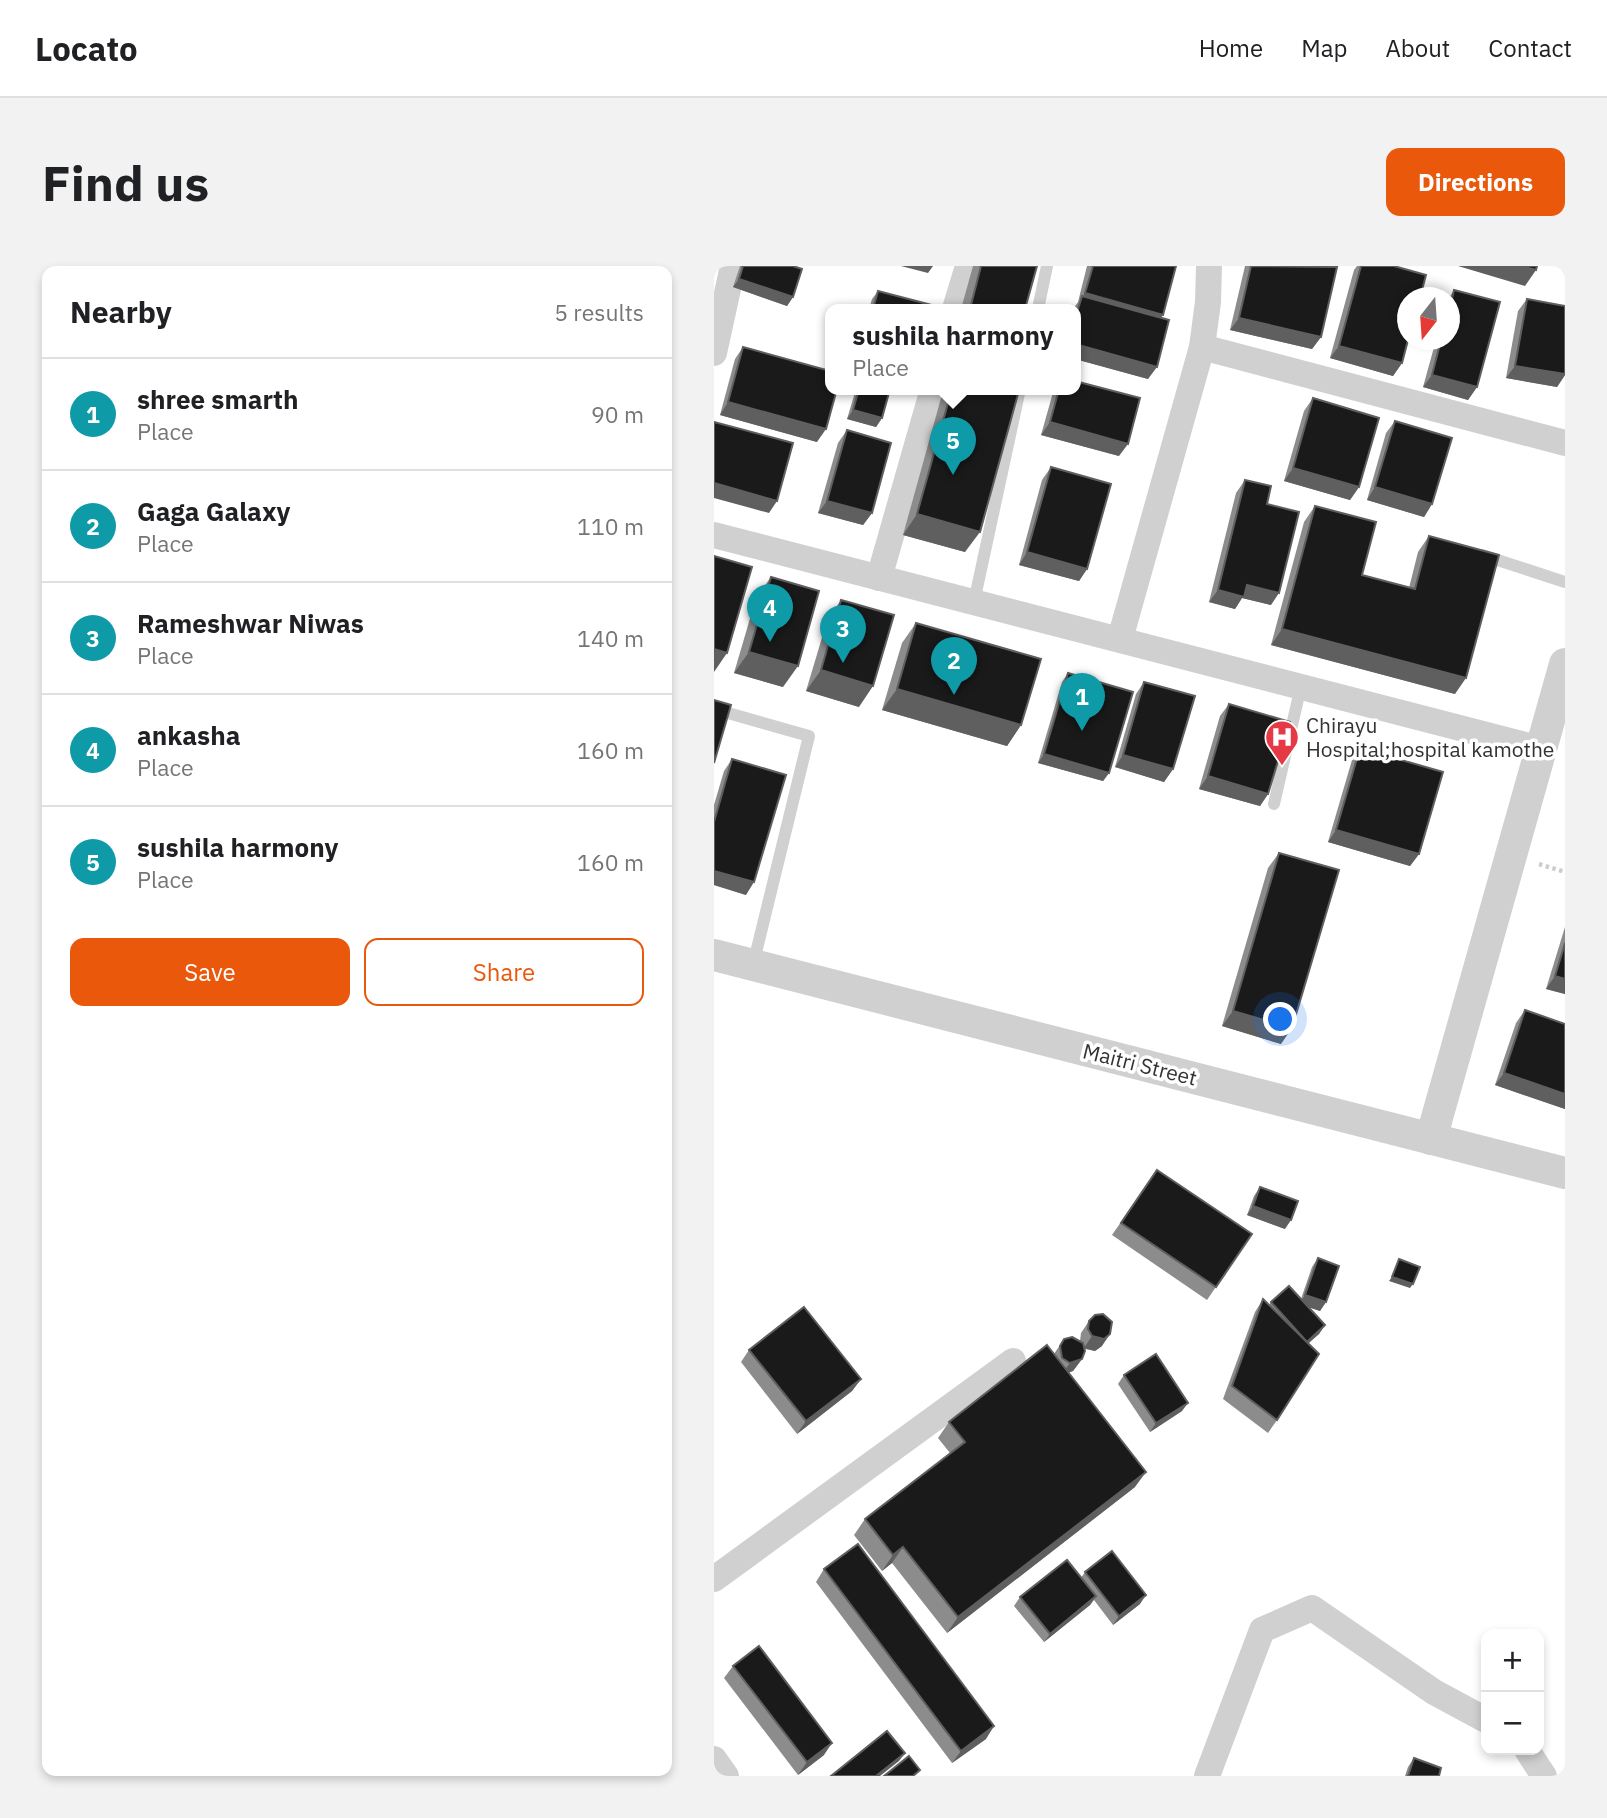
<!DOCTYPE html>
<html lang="en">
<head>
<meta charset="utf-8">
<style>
	body { margin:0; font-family:"IBM Plex Sans",sans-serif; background:#f2f2f2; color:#202124 }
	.controls { position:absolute; right:21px; bottom:21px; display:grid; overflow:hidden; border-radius:14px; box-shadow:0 4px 10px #0003 }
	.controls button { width:63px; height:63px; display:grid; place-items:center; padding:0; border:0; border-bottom:2px solid #e0e0e0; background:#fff; color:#202124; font:35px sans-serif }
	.compass { position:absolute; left:683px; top:21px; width:63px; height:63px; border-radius:50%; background:#fff; box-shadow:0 4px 10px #0003; rotate:197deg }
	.you { position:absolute; left:567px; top:754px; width:24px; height:24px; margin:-18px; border:5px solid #fff; border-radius:50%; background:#1a73e8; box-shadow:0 0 0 10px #1a73e833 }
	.badge { display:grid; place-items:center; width:46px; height:46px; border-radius:50%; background:#ea580c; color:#fff; font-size:23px; font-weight:700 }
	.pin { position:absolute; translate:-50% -58px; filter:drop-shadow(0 2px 4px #0008) }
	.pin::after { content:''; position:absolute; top:37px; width:24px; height:21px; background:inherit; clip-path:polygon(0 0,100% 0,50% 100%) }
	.popup { position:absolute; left:111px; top:38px; width:256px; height:91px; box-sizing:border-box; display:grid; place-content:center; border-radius:14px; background:#fff; filter:drop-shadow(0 2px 5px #0005); font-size:23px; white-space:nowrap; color:#757577 }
	.popup b { font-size:26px; color:#202124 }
	.popup::after { content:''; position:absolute; left:50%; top:100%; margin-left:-14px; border:14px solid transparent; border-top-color:#fff }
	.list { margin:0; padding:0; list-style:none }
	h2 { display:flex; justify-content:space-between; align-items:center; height:91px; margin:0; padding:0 28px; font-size:30px }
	h2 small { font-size:23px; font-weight:400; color:#757577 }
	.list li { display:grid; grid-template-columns:46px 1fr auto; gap:21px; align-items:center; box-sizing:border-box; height:112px; padding:0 28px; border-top:2px solid #e0e0e0 }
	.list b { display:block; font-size:26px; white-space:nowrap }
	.list p { margin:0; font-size:23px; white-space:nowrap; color:#757577 }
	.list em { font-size:23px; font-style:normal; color:#757577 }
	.actions { display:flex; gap:14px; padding:21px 28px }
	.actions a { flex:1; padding:16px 0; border:2px solid #ea580c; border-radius:14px; text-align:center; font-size:24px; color:#ea580c }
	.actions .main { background:#ea580c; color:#fff }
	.map { position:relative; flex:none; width:851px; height:1510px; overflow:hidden; border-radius:14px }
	header { display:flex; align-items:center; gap:42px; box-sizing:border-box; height:98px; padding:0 35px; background:#fff; border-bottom:2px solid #e0e0e0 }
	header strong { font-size:33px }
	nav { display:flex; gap:38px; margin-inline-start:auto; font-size:24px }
	.intro { display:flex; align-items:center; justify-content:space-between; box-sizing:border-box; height:168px; padding:0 42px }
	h1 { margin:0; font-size:49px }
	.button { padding:18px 32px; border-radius:14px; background:#ea580c; color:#fff; font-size:24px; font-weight:700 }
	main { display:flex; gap:42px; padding:0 42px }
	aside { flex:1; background:#fff; border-radius:14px; box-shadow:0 4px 10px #0003 }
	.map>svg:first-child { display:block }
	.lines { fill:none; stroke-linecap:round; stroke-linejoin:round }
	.path { stroke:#cdcdcd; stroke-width:4.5; stroke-dasharray:3.5 3.5; stroke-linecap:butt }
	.service { stroke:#d0d0d0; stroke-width:12 }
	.minor { stroke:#d0d0d0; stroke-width:26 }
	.tertiary { stroke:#d0d0d0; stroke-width:32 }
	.wall { fill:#8c8c8c }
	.shaded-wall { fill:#5f5f5f }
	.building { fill:#1a1a1a; stroke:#5f5f5f; stroke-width:2 }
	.labels { text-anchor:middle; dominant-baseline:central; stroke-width:7; stroke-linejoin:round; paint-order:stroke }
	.poi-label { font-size:21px; fill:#333; stroke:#fff; text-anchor:start }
	.street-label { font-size:21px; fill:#333; stroke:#fff }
</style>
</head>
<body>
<header>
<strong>Locato</strong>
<nav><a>Home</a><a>Map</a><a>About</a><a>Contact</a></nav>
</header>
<div class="intro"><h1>Find us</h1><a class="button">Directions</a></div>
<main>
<aside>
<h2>Nearby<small>5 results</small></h2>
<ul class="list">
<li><span class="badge" style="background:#0f9aa8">1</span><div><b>shree smarth</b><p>Place</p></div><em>90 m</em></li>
<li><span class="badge" style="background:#0f9aa8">2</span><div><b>Gaga Galaxy</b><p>Place</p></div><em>110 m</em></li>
<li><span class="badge" style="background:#0f9aa8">3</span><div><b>Rameshwar Niwas</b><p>Place</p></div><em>140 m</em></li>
<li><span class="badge" style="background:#0f9aa8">4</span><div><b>ankasha</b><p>Place</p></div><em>160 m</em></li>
<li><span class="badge" style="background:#0f9aa8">5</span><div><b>sushila harmony</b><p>Place</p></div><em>160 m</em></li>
</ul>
<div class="actions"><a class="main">Save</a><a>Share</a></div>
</aside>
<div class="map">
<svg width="851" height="1510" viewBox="0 0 851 1510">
	<rect width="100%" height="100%" fill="#fff"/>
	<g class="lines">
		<polyline class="path" points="825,598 851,606"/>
		<g class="service">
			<polyline points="324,43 333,0"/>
			<polyline points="768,289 851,316"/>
			<polyline points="260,336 306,123"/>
			<polyline points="0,443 95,470 39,699"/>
			<polyline points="560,538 587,420"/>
		</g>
		<g class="minor">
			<polyline points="241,43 254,0"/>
			<polyline points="488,81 494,36 495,0"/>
			<polyline points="0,87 19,0"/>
			<polyline points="0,269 827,483"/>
			<polyline points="165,312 219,123"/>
			<polyline points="406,373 488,81 851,177"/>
			<polyline points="0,1313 299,1095"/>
			<polyline points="813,1484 830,1510"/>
			<polyline points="0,1493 12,1510"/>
			<polyline points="493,1510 548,1364 598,1342 720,1426 772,1454"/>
		</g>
		<g class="tertiary">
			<polyline points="0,689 851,907"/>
			<polyline points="717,873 851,398"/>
		</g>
	</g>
	<g class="wall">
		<polygon points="26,0 79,0 79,31 73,40 19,21"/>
		<polygon points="259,0 323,0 311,43 247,43"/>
		<polygon points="373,0 462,0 447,52 434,113 361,93 361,43 359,43 364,36"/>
		<polygon points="531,0 621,0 607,71 598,83 516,64"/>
		<polygon points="643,0 680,0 688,97 679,110 616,92 640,4"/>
		<polygon points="740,24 763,121 754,134 709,121 722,74 736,74 735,32"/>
		<polygon points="164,25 224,43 155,43 158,33"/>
		<polygon points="813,33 851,40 851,109 843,121 792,112 804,45"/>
		<polygon points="29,81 103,176 6,149 21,93"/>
		<polygon points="142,123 176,123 168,152 162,161 133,153"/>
		<polygon points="233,123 287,123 251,286 189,269 227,132"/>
		<polygon points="340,123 361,123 405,190 327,169"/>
		<polygon points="599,132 645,221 636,234 570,215 590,145"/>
		<polygon points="681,155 718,238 710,251 653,234 672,167"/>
		<polygon points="133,164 158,247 149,259 104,247 124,177"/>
		<polygon points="337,201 373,303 365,315 305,299 328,214"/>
		<polygon points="531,214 553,238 557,339 528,332 521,343 495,336 522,227"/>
		<polygon points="601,240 648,309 695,322 704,286 715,270 741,428 557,379 590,256"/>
		<polygon points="57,311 69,421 20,407 42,332"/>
		<polygon points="127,334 145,441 92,425 113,355"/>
		<polygon points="202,357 307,459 293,480 168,444 188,377"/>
		<polygon points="354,407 395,507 389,515 324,497 348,416"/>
		<polygon points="430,416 459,503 450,516 401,501 422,428"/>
		<polygon points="515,438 554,528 546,540 485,523 506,450"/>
		<polygon points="646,482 705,588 696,600 614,576 638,494"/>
		<polygon points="18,493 32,629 0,619 0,539 10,505"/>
		<polygon points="565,587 567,778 508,760 554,602"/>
		<polygon points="851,661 851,728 832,723"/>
		<polygon points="811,744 851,758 851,843 781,819 802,757"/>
		<polygon points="443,904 538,968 493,1034 398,969"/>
		<polygon points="546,921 571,963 533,949 540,930"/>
		<polygon points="604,992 612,1036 606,1045 594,1041 611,1059 605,1068 594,1077 563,1154 554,1167 509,1133 541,1046 549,1033 555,1039 557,1036 587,1033 598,1001"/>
		<polygon points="375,1055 388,1080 381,1085 371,1083 368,1093 359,1105 354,1107 421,1221 233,1367 178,1297 168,1305 140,1269 151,1253 236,1187 224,1172 235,1156 340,1088 350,1073 366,1075 367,1067"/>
		<polygon points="35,1084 147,1113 138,1125 83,1168 27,1096"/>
		<polygon points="410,1109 468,1145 436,1166 404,1118"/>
		<polygon points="110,1303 272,1473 238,1497 102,1316"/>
		<polygon points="371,1306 426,1338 399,1359 380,1334 376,1339 330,1376 300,1340 306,1331 367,1312"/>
		<polygon points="19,1400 110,1489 84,1509 10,1412"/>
		<polygon points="700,1492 725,1510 691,1510 694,1501"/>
	</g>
	<g class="shaded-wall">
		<polygon points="187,0 219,0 214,7"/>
		<polygon points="744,0 807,0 822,4 811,20"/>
		<polygon points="25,13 79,31 73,40 19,21"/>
		<polygon points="371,27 449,49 440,61 367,34"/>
		<polygon points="525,52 607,71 598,83 516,64"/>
		<polygon points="361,78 443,101 434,113 361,93"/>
		<polygon points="625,80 688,97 679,110 616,92"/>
		<polygon points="801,100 851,108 851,109 843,121 792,112"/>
		<polygon points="718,109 763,121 754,134 709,121"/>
		<polygon points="14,136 112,163 103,176 6,149"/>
		<polygon points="139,144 168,152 162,161 133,153"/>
		<polygon points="336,156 414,178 405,190 327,169"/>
		<polygon points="579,202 645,221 636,234 570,215"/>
		<polygon points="0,217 63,235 55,247 0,232"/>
		<polygon points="661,221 718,238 710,251 653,234"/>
		<polygon points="113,235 158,247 149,259 104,247"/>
		<polygon points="203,248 266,266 251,286 189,269"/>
		<polygon points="313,286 373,303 365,315 305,299"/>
		<polygon points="533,319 565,327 557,339 528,332 521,343 495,336 504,324"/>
		<polygon points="568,363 752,412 741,428 557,379"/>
		<polygon points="0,383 13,387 0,406"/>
		<polygon points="35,386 84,400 69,421 20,407"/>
		<polygon points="107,404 159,420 145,441 92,425"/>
		<polygon points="183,423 307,459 293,480 168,444"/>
		<polygon points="330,488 395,507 389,515 324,497"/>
		<polygon points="409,489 459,503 450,516 401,501"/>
		<polygon points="494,510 554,528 546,540 485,523"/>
		<polygon points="622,564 705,588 696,600 614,576"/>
		<polygon points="0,605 40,616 32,629 0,619"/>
		<polygon points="841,710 851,713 851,728 832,723"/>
		<polygon points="519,745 578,762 567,778 508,760"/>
		<polygon points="790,807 851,828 851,843 781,819"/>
		<polygon points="539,940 577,954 571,963 533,949"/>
		<polygon points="678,1011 699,1018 696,1022 675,1015"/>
		<polygon points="591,1029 612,1036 606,1045 585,1038"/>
		<polygon points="611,1059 605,1068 587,1084 593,1076"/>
		<polygon points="396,1068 388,1080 381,1085 370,1082 378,1070"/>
		<polygon points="368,1093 359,1105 347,1109 356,1097"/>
		<polygon points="147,1113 138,1125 83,1168 92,1155"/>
		<polygon points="474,1137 468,1145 436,1166 442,1157"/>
		<polygon points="432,1206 421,1221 233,1367 244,1351"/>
		<polygon points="189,1281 178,1297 168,1305 179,1289"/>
		<polygon points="432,1329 426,1338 399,1359 405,1350"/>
		<polygon points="382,1330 376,1339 330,1376 336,1368"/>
		<polygon points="280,1460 272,1473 238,1497 247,1485"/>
		<polygon points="118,1477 110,1489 84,1509 93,1496"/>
		<polygon points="191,1487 185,1495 166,1510 162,1510"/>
	</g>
	<g class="building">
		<polygon points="29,0 79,0 88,3 79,31 25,13"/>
		<polygon points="267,0 323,0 311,43 256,43"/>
		<polygon points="379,0 462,0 449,49 371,27"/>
		<polygon points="537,0 623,1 607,71 525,52"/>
		<polygon points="647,0 680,0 712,9 706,32 694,32 694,74 688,97 625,80"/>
		<polygon points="807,0 823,0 822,4"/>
		<polygon points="740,24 786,36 763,121 718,109 727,74 736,74 736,42"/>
		<polygon points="164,25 225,41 224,43 159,43"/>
		<polygon points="368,30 455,54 443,101 361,78 361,53"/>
		<polygon points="813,33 851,40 851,108 801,100"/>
		<polygon points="29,81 116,105 116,123 123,123 112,163 14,136"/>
		<polygon points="361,115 426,132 414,178 336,156 345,123 361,123"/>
		<polygon points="145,123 176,123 168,152 139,144"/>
		<polygon points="238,123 287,123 304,128 266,266 203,248"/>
		<polygon points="599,132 665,152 645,221 579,202"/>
		<polygon points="681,155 738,172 718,238 661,221"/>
		<polygon points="0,156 79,177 63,235 0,217"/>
		<polygon points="133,164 177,177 158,247 113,235"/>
		<polygon points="337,201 397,218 373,303 313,286"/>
		<polygon points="531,214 557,220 553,238 585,246 565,327 533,319 530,331 504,324"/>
		<polygon points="601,240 662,256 648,309 701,323 715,270 785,289 752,412 568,363"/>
		<polygon points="0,290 38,301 13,387 0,383"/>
		<polygon points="57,311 105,325 84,400 35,386"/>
		<polygon points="127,334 180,349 159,420 107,404"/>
		<polygon points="202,357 327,393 307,459 183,423"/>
		<polygon points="354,407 419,426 395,507 330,488"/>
		<polygon points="430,416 481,430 459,503 409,489"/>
		<polygon points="0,434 17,439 0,497"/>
		<polygon points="515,438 576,456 554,528 494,510"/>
		<polygon points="646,482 729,506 705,588 622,564"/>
		<polygon points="18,493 72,509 40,616 0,605 0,556"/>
		<polygon points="565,587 625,604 578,762 519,745"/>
		<polygon points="851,677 851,713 841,710"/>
		<polygon points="811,744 851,758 851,828 790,807"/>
		<polygon points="443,904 538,968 502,1021 407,957"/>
		<polygon points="546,921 584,935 577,954 539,940"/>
		<polygon points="604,992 625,1000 612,1036 591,1029"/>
		<polygon points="685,993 706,1001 699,1018 678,1011"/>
		<polygon points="575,1020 611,1059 593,1076 557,1036"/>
		<polygon points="549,1033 605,1088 563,1154 518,1120"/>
		<polygon points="90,1041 147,1113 92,1155 35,1084"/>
		<polygon points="389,1048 398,1056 396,1068 390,1073 378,1070 374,1063 375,1055 381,1049"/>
		<polygon points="358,1071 369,1077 371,1085 368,1093 356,1097 348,1092 346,1080 350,1073"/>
		<polygon points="333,1079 432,1206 244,1351 189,1281 179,1289 151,1253 251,1176 235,1156"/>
		<polygon points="442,1088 474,1137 442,1157 410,1109"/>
		<polygon points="144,1278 280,1460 247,1485 110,1303"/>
		<polygon points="398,1285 432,1329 405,1350 371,1306"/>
		<polygon points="353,1294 382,1330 336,1368 306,1331"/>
		<polygon points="45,1380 118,1477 93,1496 19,1400"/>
		<polygon points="173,1465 191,1487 162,1510 117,1510"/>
		<polygon points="195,1490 206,1504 199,1510 170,1510"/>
		<polygon points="700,1492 727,1502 725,1510 694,1510"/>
	</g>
	<defs>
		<g id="hospital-pin" transform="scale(1.75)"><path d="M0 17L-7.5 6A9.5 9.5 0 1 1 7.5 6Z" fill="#e63946" stroke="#fff"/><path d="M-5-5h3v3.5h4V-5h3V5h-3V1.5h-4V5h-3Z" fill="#fff"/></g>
	</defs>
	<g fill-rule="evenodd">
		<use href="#hospital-pin" x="568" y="471"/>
	</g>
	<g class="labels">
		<g class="poi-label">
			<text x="592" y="459">Chirayu<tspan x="592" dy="24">Hospital;hospital kamothe</tspan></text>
		</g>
		<g class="street-label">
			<text transform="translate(426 798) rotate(14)">Maitri Street</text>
		</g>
	</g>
</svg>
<div class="controls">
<button>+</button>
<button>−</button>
</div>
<svg class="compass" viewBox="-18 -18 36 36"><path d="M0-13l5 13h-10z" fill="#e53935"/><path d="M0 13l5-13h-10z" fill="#757577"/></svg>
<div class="you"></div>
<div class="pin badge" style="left:368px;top:465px;background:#0f9aa8">1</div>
<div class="pin badge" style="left:240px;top:429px;background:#0f9aa8">2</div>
<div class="pin badge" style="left:129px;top:397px;background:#0f9aa8">3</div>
<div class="pin badge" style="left:56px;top:376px;background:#0f9aa8">4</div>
<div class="pin badge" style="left:239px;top:209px;background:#0f9aa8">5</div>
<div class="popup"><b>sushila harmony</b>Place</div>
</div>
</main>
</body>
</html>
